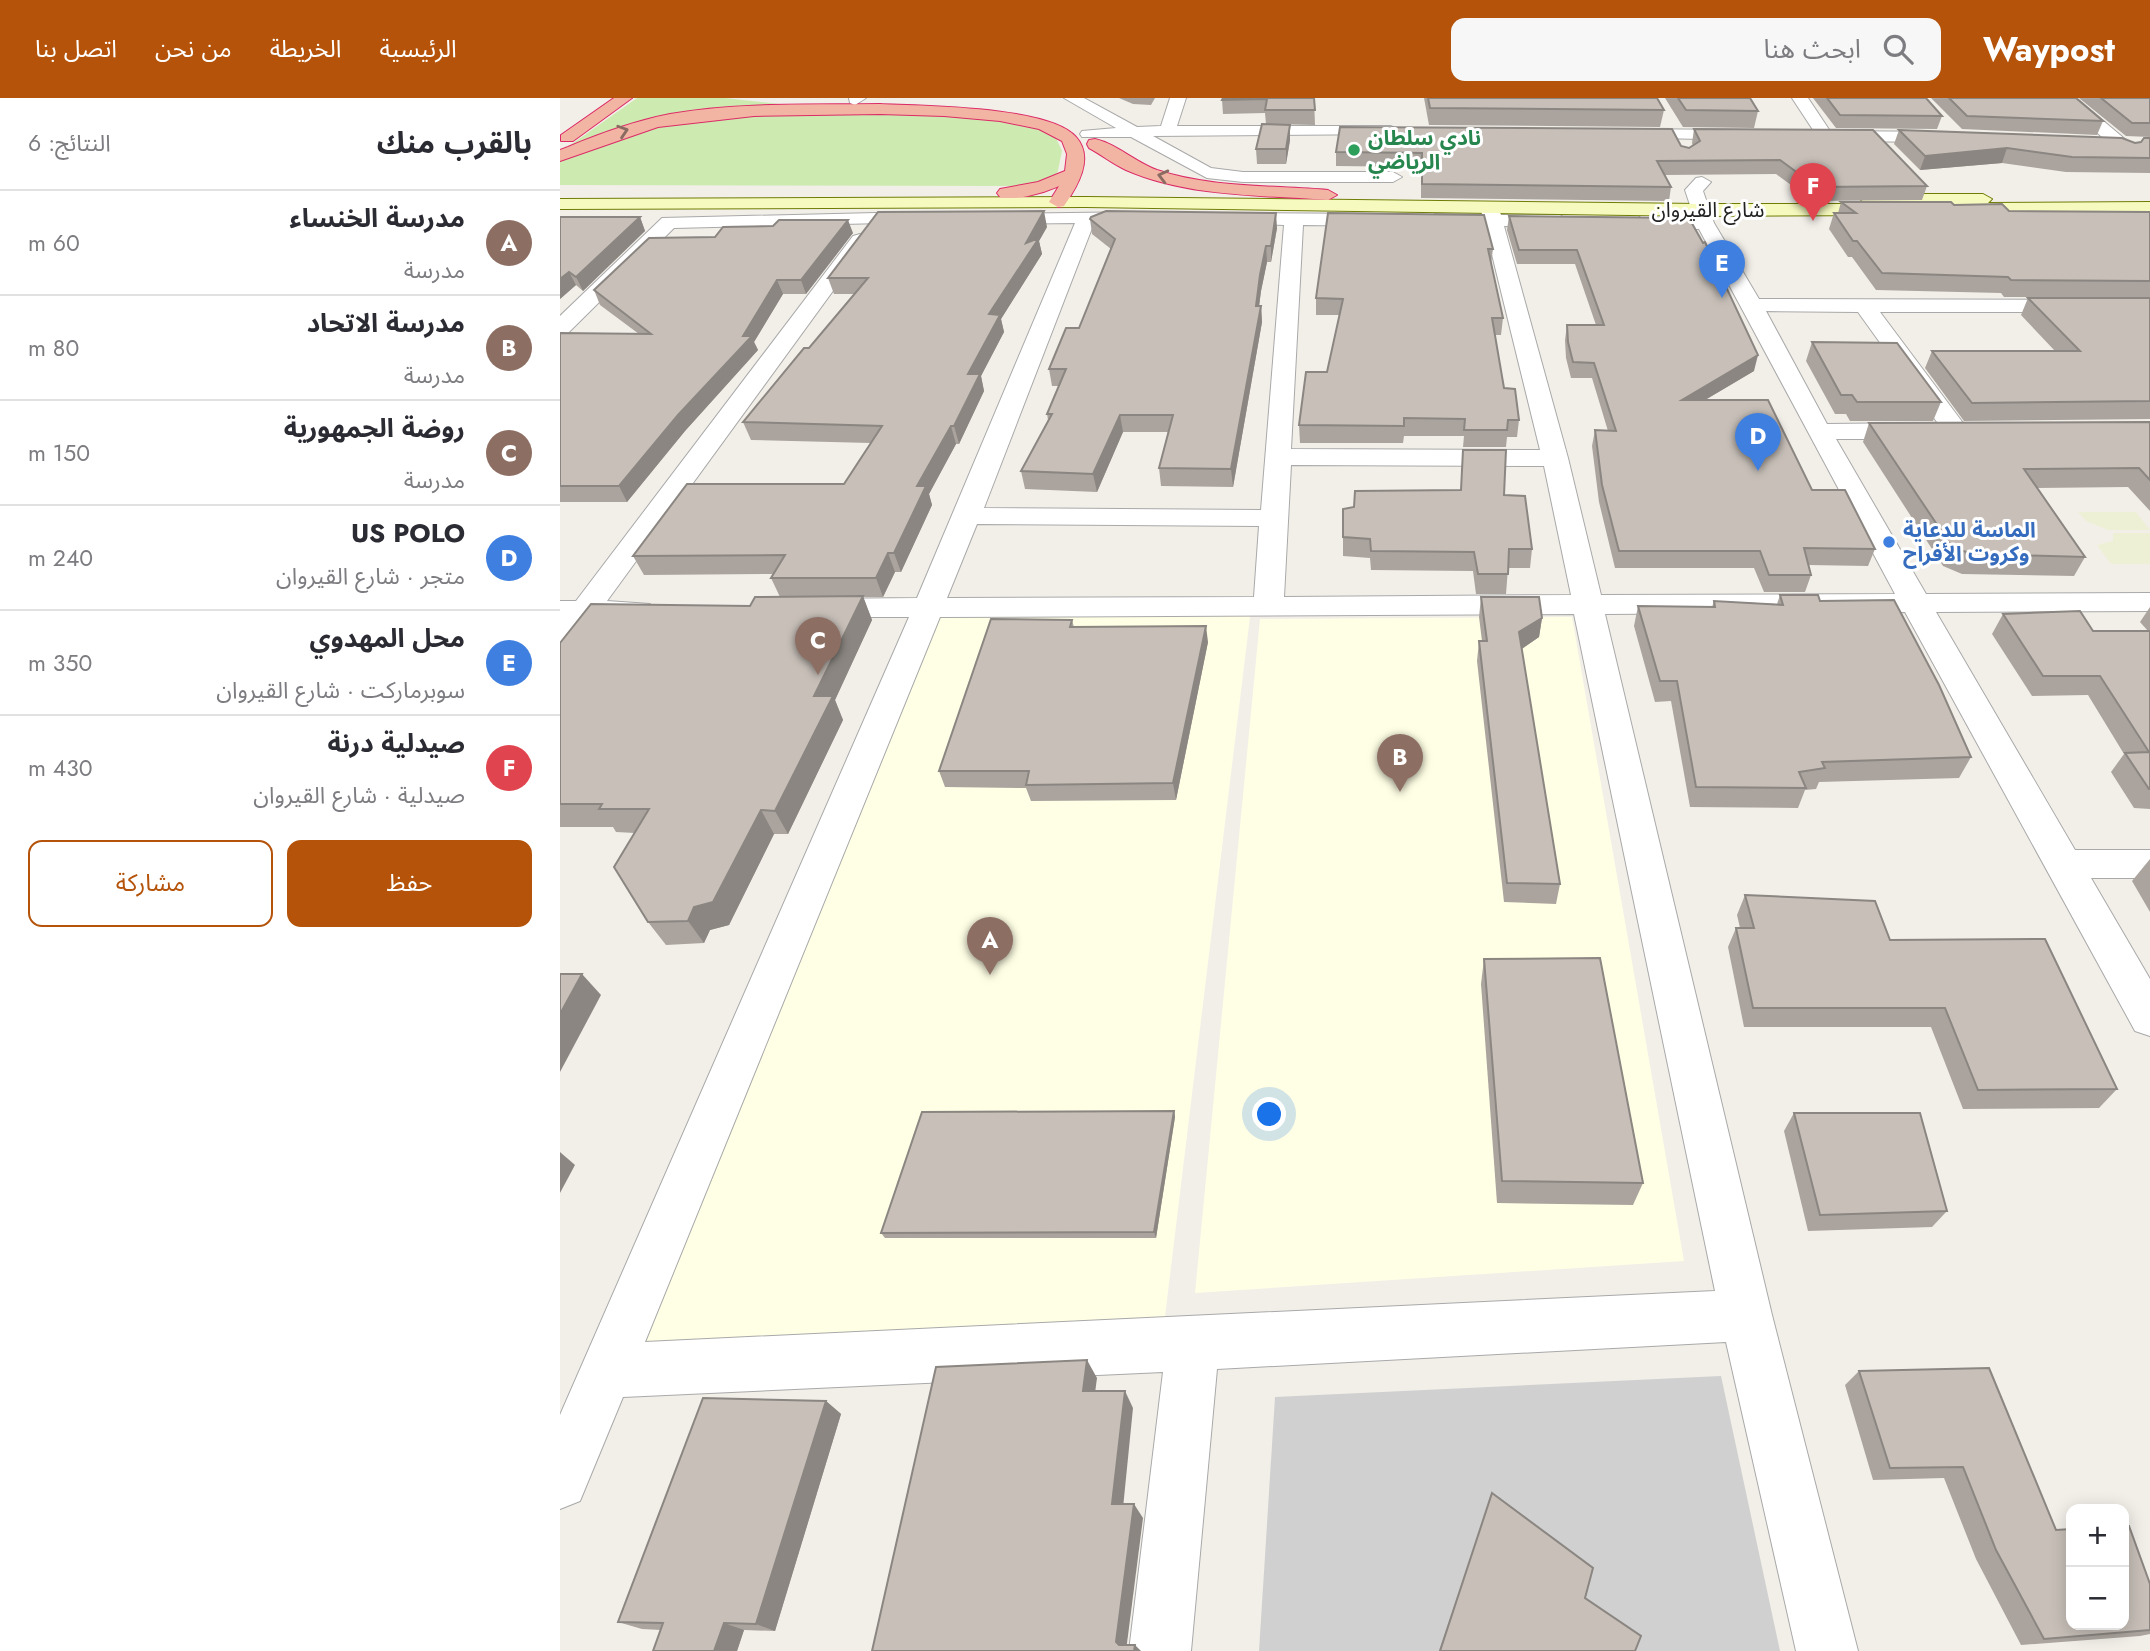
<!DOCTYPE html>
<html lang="ar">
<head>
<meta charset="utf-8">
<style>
	body { margin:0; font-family:Jost,"Noto Sans Arabic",sans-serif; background:#f7f7f7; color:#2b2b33; direction:rtl }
	.controls { position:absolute; right:21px; bottom:21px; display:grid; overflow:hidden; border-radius:14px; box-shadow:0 4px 18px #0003 }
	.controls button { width:63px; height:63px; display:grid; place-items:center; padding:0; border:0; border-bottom:2px solid #e1e1e2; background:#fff; color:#2b2b33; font:35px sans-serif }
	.you { position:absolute; left:710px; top:1017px; width:24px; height:24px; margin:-18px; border:5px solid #fff; border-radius:50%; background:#1a73e8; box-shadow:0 0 0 10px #1a73e833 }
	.badge { display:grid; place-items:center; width:46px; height:46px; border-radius:50%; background:#b45309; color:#fff; font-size:23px; font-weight:700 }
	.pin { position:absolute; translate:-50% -58px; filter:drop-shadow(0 2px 4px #0008) }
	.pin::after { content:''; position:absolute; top:37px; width:24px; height:21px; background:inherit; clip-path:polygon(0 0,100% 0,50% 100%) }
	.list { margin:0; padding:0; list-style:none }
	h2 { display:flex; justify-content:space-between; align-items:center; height:91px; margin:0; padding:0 28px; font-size:30px }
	h2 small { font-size:23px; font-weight:400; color:#7c7c81 }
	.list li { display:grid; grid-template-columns:46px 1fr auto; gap:21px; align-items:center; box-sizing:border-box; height:105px; padding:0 28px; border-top:2px solid #e1e1e2 }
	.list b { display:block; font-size:26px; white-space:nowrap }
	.list p { margin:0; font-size:23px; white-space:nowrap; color:#7c7c81 }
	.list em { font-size:23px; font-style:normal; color:#7c7c81 }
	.actions { display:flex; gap:14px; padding:21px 28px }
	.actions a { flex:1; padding:16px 0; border:2px solid #b45309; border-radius:14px; text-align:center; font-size:24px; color:#b45309 }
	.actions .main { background:#b45309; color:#fff }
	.icon { flex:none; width:38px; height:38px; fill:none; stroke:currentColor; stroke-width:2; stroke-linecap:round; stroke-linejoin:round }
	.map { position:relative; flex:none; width:1590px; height:1553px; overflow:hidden; direction:ltr }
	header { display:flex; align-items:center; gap:42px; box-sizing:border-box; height:98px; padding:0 35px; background:#b45309; color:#fff }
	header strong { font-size:33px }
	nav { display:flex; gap:38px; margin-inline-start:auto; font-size:24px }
	.search { width:490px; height:63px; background:#f7f7f7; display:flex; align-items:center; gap:18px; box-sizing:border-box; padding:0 24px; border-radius:14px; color:#7c7c81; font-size:26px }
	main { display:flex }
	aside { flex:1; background:#fff }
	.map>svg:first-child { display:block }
	.education { fill:#ffffe5 }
	.religious { fill:#d0d0d0 }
	.farmland { fill:#eef0d5 }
	.grass { fill:#cdebb0 }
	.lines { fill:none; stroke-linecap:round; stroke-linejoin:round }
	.minor-casing { stroke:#a9a9a9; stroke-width:2 }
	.secondary-casing { stroke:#707d05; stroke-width:2 }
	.trunk-casing { stroke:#dc2a67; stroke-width:2 }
	.minor { fill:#fff; fill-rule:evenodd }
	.secondary { fill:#f7fabf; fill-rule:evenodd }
	.trunk { fill:#f2b4a3; fill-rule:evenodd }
	.wall { fill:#aba49e }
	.shaded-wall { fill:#8b8681 }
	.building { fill:#c7bfb8; stroke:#8b8681; stroke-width:2 }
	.oneway { stroke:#8a6b62 }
	.leisure-dot { fill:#2e9e5b; stroke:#fff; stroke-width:2.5 }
	.shop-dot { fill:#3f7fe0; stroke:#fff; stroke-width:2.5 }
	.labels { text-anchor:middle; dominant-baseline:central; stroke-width:6; stroke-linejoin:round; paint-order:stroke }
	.far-leisure-label { font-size:21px; font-weight:bold; fill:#27864d; stroke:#fff; text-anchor:start }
	.far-street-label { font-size:21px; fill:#222; stroke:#fff }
	.far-shop-label { font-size:21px; font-weight:bold; fill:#366cbe; stroke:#fff; text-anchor:start }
</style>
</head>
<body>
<header>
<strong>Waypost</strong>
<div class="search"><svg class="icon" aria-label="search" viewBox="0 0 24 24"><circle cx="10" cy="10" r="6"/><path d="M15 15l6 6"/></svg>ابحث هنا</div>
<nav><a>الرئيسية</a><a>الخريطة</a><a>من نحن</a><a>اتصل بنا</a></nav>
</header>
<main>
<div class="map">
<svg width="1590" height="1553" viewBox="0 0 1590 1553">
	<rect width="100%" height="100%" fill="#f2efe9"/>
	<g class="education">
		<polygon points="369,510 691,511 602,1243 46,1272"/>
		<polygon points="1012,519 1124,1163 635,1195 700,521"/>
	</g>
	<polygon class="religious" points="1161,1278 1220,1553 699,1553 715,1299"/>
	<g class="farmland">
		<polygon points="1518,414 1576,414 1590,432 1548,432 1526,423"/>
		<polygon points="1553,435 1590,435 1590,466 1551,466 1537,447 1553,443"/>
	</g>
	<g class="grass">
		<polygon points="77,0 165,0 219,6 163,12 66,28 9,48"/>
		<path d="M295 12 464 23 495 38 502 53 497 77 465 88 0 87V64C95 15 191 17 295 12Z"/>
	</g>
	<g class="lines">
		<g class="minor-casing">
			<g id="minor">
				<polygon points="289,0 306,0 295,7 290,5"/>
				<polygon points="504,0 524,0 577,29 601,28 610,0 626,0 617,28 831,28 839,33 837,36 593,38 651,70 683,74 833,74 842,79 833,84 683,84 647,80 571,39 522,39 520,36 522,33 556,30"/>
				<polygon points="1232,0 1248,0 1270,33 1391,34 1399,39 1391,44 1265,43 1259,41"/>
				<polygon points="1499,0 1516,0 1566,42 1590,58 1590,71 1554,50"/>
				<polygon points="1062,31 1184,32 1192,37 1184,42 1056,39 1054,36"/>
				<path d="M1142 79 1151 84 1143 93 1154 125 1199 201 1590 202V214H1320L1409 333 1405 338 1396 341 1387 338 1298 214 1206 213 1267 326 1359 325 1368 328 1372 333 1368 338 1359 341H1276L1366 496 1590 495V513L1376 514 1515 752H1590V780H1531L1590 881V938L1575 933 1345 514 1045 516 1212 1217 1298 1553H1236L1166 1244 657 1271 631 1553H569L603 1274 63 1299 20 1403 0 1411V1317L349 519H255L244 516 240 510 244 504 255 501 357 500 515 125 435 126 426 120 428 116 583 114 592 120 583 126 534 125 424 410 701 412 724 127 658 125 656 121 665 115 818 116 827 122 818 128 743 127 731 351 980 352 925 128H875L866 122 875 116 922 117 921 110 930 104 937 106 941 117H1000L1009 123 1000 129 944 128 1008 360 1041 497 1335 496 1139 131 1081 130 1072 124 1081 118 1134 119 1125 92 1136 80ZM731 367 984 368 1011 497 724 499ZM417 426 699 428 694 499 387 500ZM1014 516 1155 1193 85 1244 380 519Z"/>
				<polygon points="316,115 323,117 325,121 323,125 114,130 8,235 0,237 0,218 102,120"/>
				<polygon points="300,136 310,142 47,503 90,506 94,512 90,518 79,521 34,521 11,552 0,555 0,503 16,503 293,138"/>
			</g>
		</g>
		<g class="secondary-casing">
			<polygon id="secondary" points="1309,96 1423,96 1432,101 1428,105 1590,104 1590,116 1395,117 1386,111 1391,106 1335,106 1340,111 1331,117 1140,118 526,109 0,111 0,101 526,99 1140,106 1306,106 1300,101"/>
		</g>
		<g class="trunk-casing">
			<g id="trunk">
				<polygon points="54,0 72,0 13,43 1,43 1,37"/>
				<path d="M320 6C360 8 490 8 516 39 535 60 517 89 504 108L498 109 489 104 499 88C483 95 457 103 440 99L437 95 440 91 478 84 505 73 507 56 502 43 479 31 440 23 384 18 320 16 194 18 98 29 0 63V52L8 49C41 35 75 23 110 16 179 4 251 7 320 6Z"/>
				<path d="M535 41C557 46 575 64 597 72 651 90 712 87 768 92L777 97 768 102C701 97 628 99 566 72 553 66 542 57 529 50L527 46 529 42Z"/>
			</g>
		</g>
		<use href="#minor" class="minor"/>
		<use href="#secondary" class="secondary"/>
		<use href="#trunk" class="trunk"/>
	</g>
	<g class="wall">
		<polygon points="559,0 595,0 591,7 573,6"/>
		<polygon points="754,0 755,27 706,26 705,15 663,16 662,2"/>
		<polygon points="864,0 1097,0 1104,12 1100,29 869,27"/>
		<polygon points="1105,0 1190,0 1198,13 1194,30 1123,29"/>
		<polygon points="1253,0 1366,0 1382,18 1377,31 1276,30"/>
		<polygon points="1371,0 1516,0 1543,23 1537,37 1402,31"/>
		<polygon points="1519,0 1590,0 1590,39 1566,38"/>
		<polygon points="1134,31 1367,88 1362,102 1253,103 1216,76 1105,77 1111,89 1109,103 861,100 861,69 776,68 776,54 1121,48 1129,50 1133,48 1132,45"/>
		<polygon points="1339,32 1575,45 1581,44 1590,40 1590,75 1506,74 1442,65 1360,72 1334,46"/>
		<polygon points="730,42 726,66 697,66 696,51"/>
		<polygon points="1281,104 1394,107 1449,113 1590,114 1590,199 1444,199 1441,195 1316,192 1292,159 1288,159 1269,131 1274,115 1278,115"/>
		<polygon points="768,115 933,151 931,166 943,220 941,237 935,237 944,290 959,322 957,339 947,339 946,349 903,349 904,338 844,338 843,345 740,345 739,327 767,274 780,217 756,217 756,200"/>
		<polygon points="949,118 1129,120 1194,273 1145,302 1252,392 1315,451 1308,468 1248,467 1251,477 1245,494 1204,494 1194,470 1055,470 1039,404 1032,348 1035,332 1048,333 1032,280 1011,280 1006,260 1005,242 1007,227 1036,227 1015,166 957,166 947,132"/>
		<polygon points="0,119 80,119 85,133 23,193 16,187 0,201"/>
		<polygon points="530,121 717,130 711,164 707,164 701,193 699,208 701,208 702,224 673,389 601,388 599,370 608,334 563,334 537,394 465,391 461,373 488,322 487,316 499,288 492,288 489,271 519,230 551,151 532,136"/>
		<polygon points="487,129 479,143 482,156 441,221 444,234 421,278 424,293 399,346 396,346 369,396 372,407 341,474 335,474 323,499 303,499 312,522 275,602 283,622 228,736 214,736 169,827 150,832 144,845 106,847 88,824 75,735 56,734 53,729 0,729 0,545 190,508 220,499 211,480 213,476 84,477 73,458 284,386 311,345 191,342 183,324 249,250 294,196 274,196 268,180"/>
		<polygon points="293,135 246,196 223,196 194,244 198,252 125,333 67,404 0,404 0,235 79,236 40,207 34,192 155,139"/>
		<polygon points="1468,200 1590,200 1590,321 1404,323 1365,270 1372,253 1495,253 1461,217"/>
		<polygon points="1252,244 1381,304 1373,323 1290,323 1286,316 1275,316 1246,263"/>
		<polygon points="1590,324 1590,413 1568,389 1477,390 1525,459 1514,478 1402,476 1383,468 1303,344 1309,325"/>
		<polygon points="944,397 972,451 970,470 948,470 946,496 916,496 913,473 811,472 810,460 783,458 783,411"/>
		<polygon points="1220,497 1260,503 1411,659 1399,680 1259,684 1256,691 1245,692 1238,710 1130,709 1111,603 1095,604 1074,528 1078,508 1152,509 1154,503 1217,506"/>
		<polygon points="921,499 982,520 979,539 962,551 1000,786 996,806 944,804 917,563 919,543 922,543 919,519"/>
		<polygon points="1590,509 1590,711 1574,710 1551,674 1564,656 1528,597 1472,598 1432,536 1443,516 1533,533 1588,533 1580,524"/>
		<polygon points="512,522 514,529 648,544 616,702 471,703 466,690 385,689 379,673"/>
		<polygon points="1590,761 1590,814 1572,783"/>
		<polygon points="1185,797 1330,842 1557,991 1539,1010 1403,1011 1371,929 1184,929 1168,849 1176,830 1180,830 1177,817"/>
		<polygon points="924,861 1083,1085 1073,1107 937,1105 921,886"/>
		<polygon points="614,1013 615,1019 596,1140 325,1140 321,1135"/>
		<polygon points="1234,1015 1387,1113 1372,1129 1248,1133 1224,1033"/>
		<polygon points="1299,1273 1496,1432 1590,1486 1590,1536 1580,1538 1461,1547 1416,1461 1384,1380 1313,1382 1285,1287"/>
		<polygon points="266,1303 281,1316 215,1533 184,1532 177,1553 93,1553 101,1532 82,1531 58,1524"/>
		<polygon points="932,1395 1025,1500 1075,1553 879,1553"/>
	</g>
	<g class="shaded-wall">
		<polygon points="730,27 730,42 726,66 726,51"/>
		<polygon points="1447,50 1442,65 1360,72 1365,58"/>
		<polygon points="484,113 487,129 479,143 482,156 441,221 444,234 421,278 424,293 399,346 394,328 408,276 429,216"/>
		<polygon points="716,115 717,130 711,164 711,148"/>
		<polygon points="80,119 85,133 23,193 16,179"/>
		<polygon points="288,122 293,135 246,196 241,182"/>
		<polygon points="706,148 707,164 701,193 697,224 696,208 700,177"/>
		<polygon points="9,174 16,187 0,201 0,181"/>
		<polygon points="217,182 223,196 194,244 198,252 125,333 67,404 59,388 183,238"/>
		<polygon points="701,208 702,224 673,389 671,371"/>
		<polygon points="1198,257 1194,273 1118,318 1122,302"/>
		<polygon points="560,317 563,334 537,394 533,376"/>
		<polygon points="391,328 396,346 369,396 372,407 341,474 334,455 357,388"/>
		<polygon points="328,455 335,474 323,499 316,480"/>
		<polygon points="303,498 312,522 275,602 283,622 228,736 215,713 254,598"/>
		<polygon points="982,520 979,539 957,554 959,534"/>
		<polygon points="646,528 648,544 616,702 613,685"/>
		<polygon points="201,712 214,736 169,827 150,832 144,845 128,823 134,809"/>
		<polygon points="22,876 41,897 0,974 0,916"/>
		<polygon points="614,1013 615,1019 596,1140 594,1134"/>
		<polygon points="0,1054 15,1067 0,1095"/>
		<polygon points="527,1262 537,1280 533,1310 523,1293"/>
		<polygon points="565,1293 573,1310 562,1420 552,1406"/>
		<polygon points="266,1303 281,1316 215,1533 196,1526"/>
		<polygon points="574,1406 583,1420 566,1553 556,1544"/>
		<polygon points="164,1525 184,1532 177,1553 154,1553"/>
		<polygon points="575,1547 581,1553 574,1553"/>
	</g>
	<g class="building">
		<polygon points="663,0 754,0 755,12 705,12 707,1 662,2"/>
		<polygon points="868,0 1097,0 1104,12 870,10"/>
		<polygon points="1118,0 1190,0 1198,13 1126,12"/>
		<polygon points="1267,0 1366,0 1382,18 1280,17"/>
		<polygon points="1389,0 1516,0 1543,23 1407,18"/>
		<polygon points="1541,0 1590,0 1590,25 1572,25"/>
		<polygon points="702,26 730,27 726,51 696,51"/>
		<polygon points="780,29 1112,31 1121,48 1129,50 1140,43 1134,31 1313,32 1367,88 1257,89 1220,62 1097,63 1111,89 862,86 862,55 776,54"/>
		<polygon points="1339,32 1562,40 1575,45 1581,44 1584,40 1590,40 1590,60 1512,59 1447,50 1365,58"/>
		<polygon points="1281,104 1391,104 1394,107 1442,106 1449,113 1590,114 1590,183 1451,182 1448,179 1322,175 1297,143 1293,143 1274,115 1296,115"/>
		<polygon points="484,113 466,145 479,140 429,216 440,217 408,276 420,276 394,328 391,328 357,388 366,388 334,455 328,455 316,480 211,480 225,457 73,458 127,386 284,386 322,328 183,324 244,250 249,250 308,180 268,180 318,114"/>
		<polygon points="546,113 716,115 711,148 706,148 700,177 696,208 701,208 671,371 599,370 613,317 560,317 533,376 461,373 492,316 487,316 506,271 489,271 506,230 519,230 555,141 530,121 531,119"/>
		<polygon points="768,115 924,117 933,151 928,151 943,220 932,220 944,290 955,291 959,322 948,322 947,332 904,332 905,321 844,320 844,328 739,327 746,274 767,274 783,201 756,200"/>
		<polygon points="949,118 1129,120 1143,145 1145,144 1198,257 1122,302 1208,302 1252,392 1285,392 1315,451 1244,450 1251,477 1209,477 1200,453 1059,453 1042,387 1035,332 1056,333 1034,265 1013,264 1008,244 1007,227 1044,227 1017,152 959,152"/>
		<polygon points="0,119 80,119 16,179 9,174 0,181"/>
		<polygon points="219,122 288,122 241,182 217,182 183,238 192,238 118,317 59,388 0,388 0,235 91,236 34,192 89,140 155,139 163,129 213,128"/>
		<polygon points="1468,200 1590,200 1590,303 1412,305 1372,253 1520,253"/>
		<polygon points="1252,244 1337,245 1381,304 1297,304 1292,297 1281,297"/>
		<polygon points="1590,324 1590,382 1579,370 1464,371 1525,459 1412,456 1392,449 1309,325"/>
		<polygon points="903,352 946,352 944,397 965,398 972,451 949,451 948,476 918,476 914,454 811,453 810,441 783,439 783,411 794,409 795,393 901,392"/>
		<polygon points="1220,497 1258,497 1260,503 1334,502 1379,587 1411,659 1262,664 1265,670 1239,674 1246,690 1136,689 1117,583 1100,583 1078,508 1155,509 1154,503 1223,507"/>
		<polygon points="303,498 254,598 273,598 215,713 201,712 153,804 134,809 128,823 88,824 54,769 89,711 39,711 42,706 0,706 0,545 31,506 190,508 195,499"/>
		<polygon points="921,499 979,499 982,520 959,534 1000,786 947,785 919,543 927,543"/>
		<polygon points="1520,513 1533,533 1590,533 1590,691 1589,691 1565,655 1589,654 1540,578 1483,578 1443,516"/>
		<polygon points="431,521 512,522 510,529 646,528 613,685 466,687 469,673 379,673"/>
		<polygon points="1185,797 1315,803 1330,842 1485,841 1557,991 1418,992 1385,910 1193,910 1176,830 1194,830"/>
		<polygon points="1040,860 1083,1085 942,1083 924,861"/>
		<polygon points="0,876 22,876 0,916"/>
		<polygon points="614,1013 594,1134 321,1135 362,1014"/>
		<polygon points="1234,1015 1360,1015 1387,1113 1260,1117"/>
		<polygon points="527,1262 523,1293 565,1293 552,1406 574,1406 556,1544 559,1547 575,1547 574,1553 312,1553 376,1269"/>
		<polygon points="1429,1270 1496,1432 1511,1431 1511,1527 1564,1527 1564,1428 1569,1428 1590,1486 1590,1532 1484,1541 1436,1452 1403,1369 1330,1370 1299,1273"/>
		<polygon points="143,1300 266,1303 196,1526 164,1525 154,1553 93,1553 103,1525 58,1524"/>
		<polygon points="932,1395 1033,1470 1025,1500 1081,1538 1075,1553 880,1553"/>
	</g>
	<defs><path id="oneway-chevron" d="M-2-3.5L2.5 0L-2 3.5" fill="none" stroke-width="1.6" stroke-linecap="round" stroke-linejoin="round" transform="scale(1.75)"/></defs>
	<g class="oneway">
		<use href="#oneway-chevron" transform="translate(63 33) rotate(-18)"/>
		<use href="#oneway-chevron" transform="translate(603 78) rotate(-166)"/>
	</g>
	<circle class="leisure-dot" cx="794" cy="52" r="7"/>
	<circle class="shop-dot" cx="1329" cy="444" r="7"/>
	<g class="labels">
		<g class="far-leisure-label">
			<text x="808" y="40">نادي سلطان<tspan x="808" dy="24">الرياضي</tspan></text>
		</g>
		<g class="far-street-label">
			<text x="1148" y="112">شارع القيروان</text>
		</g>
		<g class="far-shop-label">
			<text x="1343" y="432">الماسة للدعاية<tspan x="1343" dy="24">وكروت الأفراح</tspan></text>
		</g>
	</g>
</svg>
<div class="controls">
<button>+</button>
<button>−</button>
</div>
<div class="you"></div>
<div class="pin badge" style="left:430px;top:877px;background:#8d6e63">A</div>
<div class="pin badge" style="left:840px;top:694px;background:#8d6e63">B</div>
<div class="pin badge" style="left:258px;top:577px;background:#8d6e63">C</div>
<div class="pin badge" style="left:1198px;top:373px;background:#3f7fe0">D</div>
<div class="pin badge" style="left:1162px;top:200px;background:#3f7fe0">E</div>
<div class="pin badge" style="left:1253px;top:123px;background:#e0444e">F</div>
</div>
<aside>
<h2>بالقرب منك<small>النتائج: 6</small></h2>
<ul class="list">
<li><span class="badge" style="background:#8d6e63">A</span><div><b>مدرسة الخنساء</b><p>مدرسة</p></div><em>60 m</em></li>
<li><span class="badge" style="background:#8d6e63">B</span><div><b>مدرسة الاتحاد</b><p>مدرسة</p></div><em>80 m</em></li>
<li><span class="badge" style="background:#8d6e63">C</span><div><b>روضة الجمهورية</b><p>مدرسة</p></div><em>150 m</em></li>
<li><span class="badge" style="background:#3f7fe0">D</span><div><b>US POLO</b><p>متجر · شارع القيروان</p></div><em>240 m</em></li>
<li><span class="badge" style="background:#3f7fe0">E</span><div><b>محل المهدوي</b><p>سوبرماركت · شارع القيروان</p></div><em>350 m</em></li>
<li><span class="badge" style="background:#e0444e">F</span><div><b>صيدلية درنة</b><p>صيدلية · شارع القيروان</p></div><em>430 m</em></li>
</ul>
<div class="actions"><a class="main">حفظ</a><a>مشاركة</a></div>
</aside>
</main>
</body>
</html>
